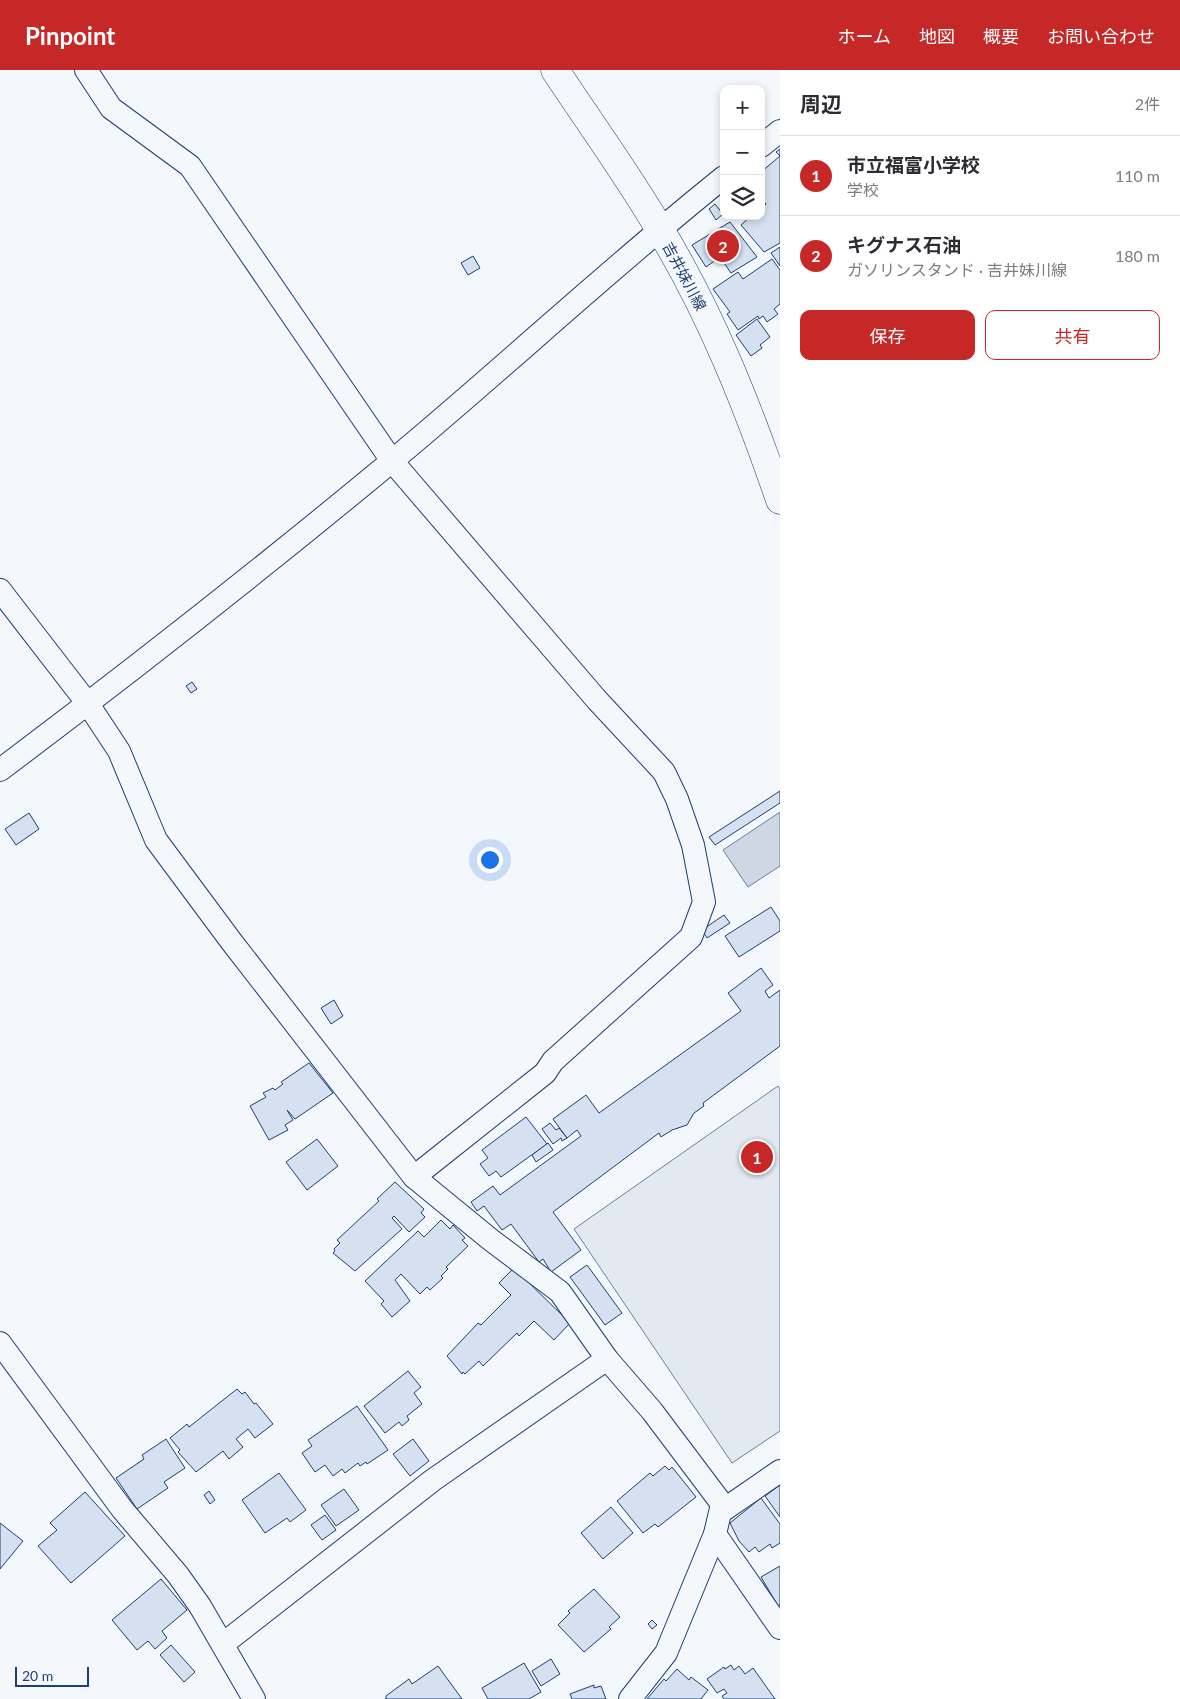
<!DOCTYPE html>
<html lang="ja">
<head>
<meta charset="utf-8">
<style>
	body { margin:0; font-family:Lato,"Noto Sans JP",sans-serif; background:#f7f7f7; color:#2b2b33 }
	.controls { position:absolute; right:15px; top:15px; display:grid; overflow:hidden; border-radius:10px; box-shadow:0 2px 8px #0003 }
	.controls button { width:45px; height:45px; display:grid; place-items:center; padding:0; border:0; border-bottom:1px solid #e1e1e2; background:#fff; color:#2b2b33; font:25px sans-serif }
	.scale { position:absolute; left:15px; bottom:12px; width:74px; box-sizing:border-box; padding-left:5px; border:2px solid #1d3f73; border-top:0; font-size:14px; line-height:18px; white-space:nowrap; color:#1d3f73; -webkit-text-stroke:4px #f4f7fb; paint-order:stroke }
	.you { position:absolute; left:489px; top:789px; width:18px; height:18px; margin:-12px; border:4px solid #fff; border-radius:50%; background:#1a73e8; box-shadow:0 0 0 8px #1a73e833 }
	.badge { display:grid; place-items:center; width:32px; height:32px; border-radius:50%; background:#c62828; color:#fff; font-size:16px; font-weight:700 }
	.pin { position:absolute; translate:-50% -50%; border:2px solid #fff; box-shadow:0 1px 5px #0006 }
	.list { margin:0; padding:0; list-style:none }
	h2 { display:flex; justify-content:space-between; align-items:center; height:65px; margin:0; padding:0 20px; font-size:21px }
	h2 small { font-size:16px; font-weight:400; color:#7c7c81 }
	.list li { display:grid; grid-template-columns:32px 1fr auto; gap:15px; align-items:center; box-sizing:border-box; height:80px; padding:0 20px; border-top:1px solid #e1e1e2 }
	.list b { display:block; font-size:19px; white-space:nowrap }
	.list p { margin:0; font-size:16px; white-space:nowrap; color:#7c7c81 }
	.list em { font-size:16px; font-style:normal; color:#7c7c81 }
	.actions { display:flex; gap:10px; padding:15px 20px }
	.actions a { flex:1; padding:11px 0; border:1px solid #c62828; border-radius:10px; text-align:center; font-size:18px; color:#c62828 }
	.actions .main { background:#c62828; color:#fff }
	.icon { flex:none; width:28px; height:28px; fill:none; stroke:currentColor; stroke-width:2; stroke-linecap:round; stroke-linejoin:round }
	.map { position:relative; flex:none; width:780px; height:1629px; overflow:hidden }
	header { display:flex; align-items:center; gap:30px; box-sizing:border-box; height:70px; padding:0 25px; background:#c62828; color:#fff }
	header strong { font-size:24px }
	nav { display:flex; gap:28px; margin-inline-start:auto; font-size:18px }
	main { display:flex }
	aside { flex:1; background:#fff }
	.map>svg:first-child { display:block }
	.green { fill:#e3e9f0; stroke:#687fa3 }
	.water { fill:#cfd7e4; stroke:#687fa3 }
	.building { fill:#d5e0f0; stroke:#1d3f73 }
	.lines { fill:none; stroke-linecap:round; stroke-linejoin:round }
	.minor-casing { stroke:#1d3f73; stroke-width:24 }
	.secondary-casing { stroke:#1d3f73; stroke-width:29 }
	.minor { stroke:#f4f7fb; stroke-width:22 }
	.secondary { stroke:#f4f7fb; stroke-width:28 }
	.labels { text-anchor:middle; dominant-baseline:central; stroke-width:4; stroke-linejoin:round; paint-order:stroke }
	.street-label { font-size:15px; fill:#1d3f73; stroke:#f4f7fb }
</style>
</head>
<body>
<header>
<strong>Pinpoint</strong>
<nav><a>ホーム</a><a>地図</a><a>概要</a><a>お問い合わせ</a></nav>
</header>
<main>
<div class="map">
<svg width="780" height="1629" viewBox="0 0 780 1629">
	<rect width="100%" height="100%" fill="#f4f7fb"/>
	<polygon class="green" points="778,1016 780,1019 780,1361 732,1393 574,1159"/>
	<polygon class="water" points="780,742 780,796 748,817 723,780"/>
	<g class="building">
		<polygon points="780,79 780,173 764,182 741,155 751,146 761,146 761,138 766,134 761,128 761,102 780,86 776,82"/>
		<polygon points="715,134 723,144 716,150 709,139"/>
		<polygon points="730,152 757,187 731,203 720,187 706,197 692,175"/>
		<polygon points="780,177 780,196 771,183"/>
		<polygon points="473,186 480,198 468,205 461,193"/>
		<polygon points="772,189 780,200 780,234 774,239 778,244 767,252 763,246 759,249 758,246 738,260 727,244 730,242 713,219 738,202 743,209"/>
		<polygon points="757,249 770,267 760,275 762,278 751,286 736,265"/>
		<polygon points="192,612 197,619 191,623 186,616"/>
		<polygon points="780,721 780,733 715,775 709,767"/>
		<polygon points="29,743 39,759 16,775 5,759"/>
		<polygon points="771,837 780,851 780,861 739,887 725,866"/>
		<polygon points="724,845 730,853 707,868 702,860"/>
		<polygon points="761,898 773,915 765,921 769,928 780,920 780,976 703,1033 704,1036 694,1043 687,1055 672,1060 661,1067 659,1063 553,1142 581,1180 551,1202 543,1189 539,1192 511,1154 502,1160 484,1136 477,1141 471,1132 493,1116 500,1125 581,1066 577,1060 567,1068 553,1049 586,1025 599,1043 741,941 728,923"/>
		<polygon points="334,930 343,946 331,954 321,938"/>
		<polygon points="309,993 333,1023 295,1049 287,1040 293,1050 285,1055 288,1060 269,1070 250,1036 266,1027 263,1023 273,1018 275,1020 283,1014 281,1012"/>
		<polygon points="526,1047 547,1074 501,1107 496,1101 489,1106 480,1094 488,1088 482,1080"/>
		<polygon points="550,1053 556,1060 559,1058 567,1068 562,1071 561,1068 553,1074 542,1059"/>
		<polygon points="317,1069 338,1096 307,1120 286,1092"/>
		<polygon points="548,1073 553,1080 536,1092 532,1085"/>
		<polygon points="395,1112 424,1139 421,1143 425,1147 409,1162 394,1146 392,1148 402,1159 355,1201 333,1183 335,1181 334,1179 340,1173 337,1170 379,1131 377,1129"/>
		<polygon points="441,1150 450,1159 453,1155 465,1168 462,1170 468,1176 446,1197 448,1199 441,1206 443,1208 430,1220 427,1217 420,1224 401,1204 395,1210 410,1231 392,1247 381,1234 384,1231 365,1211 418,1161 424,1167"/>
		<polygon points="587,1195 622,1243 605,1255 570,1207"/>
		<polygon points="514,1198 570,1253 554,1270 534,1251 519,1266 517,1263 483,1296 479,1291 465,1304 463,1302 462,1304 447,1286 478,1253 481,1255 511,1225 499,1213"/>
		<polygon points="408,1301 421,1317 414,1323 422,1334 407,1346 409,1350 402,1356 399,1352 385,1363 364,1336"/>
		<polygon points="237,1319 242,1324 245,1322 254,1334 256,1333 273,1354 255,1368 248,1359 236,1369 243,1377 229,1389 223,1381 196,1402 178,1382 180,1380 170,1368 187,1354 189,1357"/>
		<polygon points="357,1336 388,1380 367,1394 366,1392 360,1396 358,1393 345,1403 342,1399 333,1406 325,1395 315,1402 302,1383 312,1376 308,1370"/>
		<polygon points="166,1369 185,1398 164,1412 168,1418 137,1439 116,1408 144,1389 142,1385"/>
		<polygon points="413,1369 429,1391 410,1406 393,1384"/>
		<polygon points="665,1396 669,1400 672,1397 696,1427 658,1457 655,1454 643,1463 617,1431 650,1403 653,1406"/>
		<polygon points="279,1403 306,1440 290,1452 287,1448 265,1463 242,1430"/>
		<polygon points="780,1415 780,1447 765,1426"/>
		<polygon points="344,1419 359,1440 336,1456 321,1435"/>
		<polygon points="209,1421 215,1430 210,1434 204,1425"/>
		<polygon points="85,1422 125,1466 71,1513 38,1476 57,1460 50,1453"/>
		<polygon points="761,1428 780,1454 780,1473 772,1478 770,1474 759,1482 755,1477 749,1482 739,1471 730,1453"/>
		<polygon points="611,1437 633,1463 603,1489 581,1463"/>
		<polygon points="325,1445 336,1460 322,1470 311,1455"/>
		<polygon points="0,1453 23,1471 0,1499"/>
		<polygon points="780,1496 780,1535 778,1536 761,1507"/>
		<polygon points="161,1509 187,1540 162,1561 167,1568 155,1579 148,1571 137,1580 112,1550"/>
		<polygon points="594,1519 620,1547 609,1557 611,1559 584,1582 558,1555 570,1543 568,1541"/>
		<polygon points="652,1550 657,1555 652,1559 648,1554"/>
		<polygon points="171,1575 195,1602 184,1612 160,1585"/>
		<polygon points="551,1589 560,1604 541,1616 532,1601"/>
		<polygon points="524,1593 541,1622 529,1629 488,1629 482,1618"/>
		<polygon points="731,1595 734,1600 739,1596 745,1604 753,1598 775,1629 724,1629 722,1626 727,1623 724,1619 717,1623 707,1609 724,1597 725,1599"/>
		<polygon points="438,1596 462,1629 386,1629 386,1626 409,1609 412,1614"/>
		<polygon points="677,1599 689,1610 691,1607 708,1620 701,1629 647,1629 664,1609 666,1611"/>
		<polygon points="594,1615 594,1618 601,1616 606,1629 572,1629 570,1624"/>
	</g>
	<g class="lines">
		<g class="minor-casing">
			<g id="minor">
				<polyline points="86,0 111,38 190,96 392,391 597,630 664,702 677,729 693,775 704,832 691,867 553,991 545,1003 414,1107"/>
				<polyline points="761,76 780,61"/>
				<polyline points="0,520 88,634 119,681 156,770 231,871 414,1107 491,1170 560,1222 607,1289 652,1341 722,1434 715,1464 666,1583 630,1629"/>
				<path d="M0 700C133 600 264 497 392 391 504 298 610 198 724 107"/>
				<polyline points="0,1273 122,1439 178,1505 200,1536 254,1629"/>
				<polyline points="722,1441 780,1401"/>
				<polyline points="715,1464 780,1558"/>
				<polyline points="223,1574 433,1410 607,1289"/>
			</g>
		</g>
		<g class="secondary-casing">
			<path id="secondary" d="M555 0C590 53 627 104 659 158 711 243 748 337 780 430"/>
		</g>
		<use href="#minor" class="minor"/>
		<use href="#secondary" class="secondary"/>
	</g>
	<g class="labels">
		<g class="street-label">
			<text transform="translate(685 206) rotate(62)">吉井妹川線</text>
		</g>
	</g>
</svg>
<div class="controls">
<button>+</button>
<button>−</button>
<button><svg class="icon" aria-label="layers" viewBox="0 0 24 24"><path d="M12 4l9 5-9 5-9-5zM3 14l9 5 9-5"/></svg></button>
</div>
<div class="scale">20 m</div>
<div class="you"></div>
<div class="pin badge" style="left:757px;top:1087px">1</div>
<div class="pin badge" style="left:723px;top:176px">2</div>
</div>
<aside>
<h2>周辺<small>2件</small></h2>
<ul class="list">
<li><span class="badge">1</span><div><b>市立福富小学校</b><p>学校</p></div><em>110 m</em></li>
<li><span class="badge">2</span><div><b>キグナス石油</b><p>ガソリンスタンド · 吉井妹川線</p></div><em>180 m</em></li>
</ul>
<div class="actions"><a class="main">保存</a><a>共有</a></div>
</aside>
</main>
</body>
</html>
